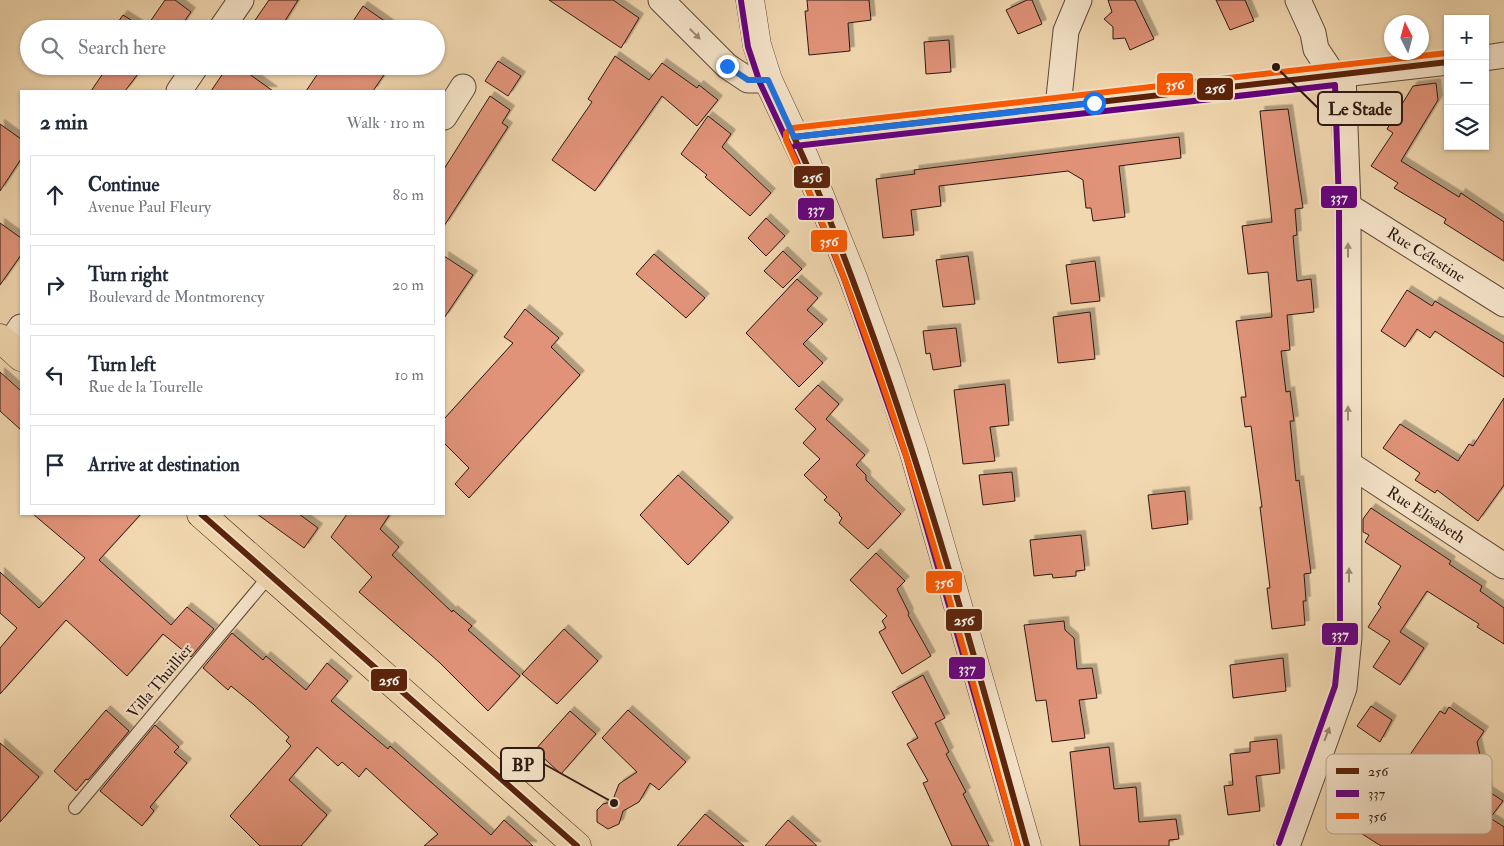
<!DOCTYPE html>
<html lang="en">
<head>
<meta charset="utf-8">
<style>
	body { margin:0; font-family:"IM FELL Double Pica",serif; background:#f2f2f3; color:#1f2937 }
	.controls { position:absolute; right:15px; top:15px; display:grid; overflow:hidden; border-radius:0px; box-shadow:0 1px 4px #0004 }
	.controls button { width:45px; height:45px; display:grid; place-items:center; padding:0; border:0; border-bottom:1px solid #e0e1e3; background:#fff; color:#1f2937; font:25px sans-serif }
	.compass { position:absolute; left:1384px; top:15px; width:45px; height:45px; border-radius:50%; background:#fff; box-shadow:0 1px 4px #0004; rotate:354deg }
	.stop { position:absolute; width:15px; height:15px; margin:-11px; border:4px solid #1a73e8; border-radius:50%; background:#fff }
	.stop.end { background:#1a73e8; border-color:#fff; box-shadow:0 1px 5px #0008 }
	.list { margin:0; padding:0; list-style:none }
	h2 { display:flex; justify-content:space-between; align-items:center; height:65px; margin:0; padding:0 20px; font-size:21px }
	h2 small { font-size:16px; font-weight:400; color:#747a83 }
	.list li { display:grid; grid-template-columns:32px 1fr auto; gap:15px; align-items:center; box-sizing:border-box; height:80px; margin:0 10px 10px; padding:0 10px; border:1px solid #e0e1e3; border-radius:0px }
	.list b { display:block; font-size:19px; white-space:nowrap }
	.list p { margin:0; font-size:16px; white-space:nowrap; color:#747a83 }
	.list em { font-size:16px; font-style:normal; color:#747a83 }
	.icon { flex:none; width:28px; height:28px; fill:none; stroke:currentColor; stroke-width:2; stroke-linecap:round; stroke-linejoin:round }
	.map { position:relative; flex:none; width:1504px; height:846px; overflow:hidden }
	.search { position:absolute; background:#fff; box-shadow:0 1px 4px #0004; left:20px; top:20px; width:425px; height:55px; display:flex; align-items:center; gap:12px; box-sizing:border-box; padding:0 18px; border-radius:28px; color:#747a83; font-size:19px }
	.panel { position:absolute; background:#fff; box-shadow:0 1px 4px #0004; left:20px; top:90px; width:425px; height:425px; border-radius:0px }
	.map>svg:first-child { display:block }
	.building { fill:#e19379; stroke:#2b1811; filter:url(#shadow) }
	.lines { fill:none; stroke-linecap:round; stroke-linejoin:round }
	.service-casing { stroke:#5d4839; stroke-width:14 }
	.minor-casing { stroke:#5d4839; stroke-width:27 }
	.tertiary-casing { stroke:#5d4839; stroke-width:29 }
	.primary-casing { stroke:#2b1811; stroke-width:29 }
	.service { stroke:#f7e6cc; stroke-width:12 }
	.minor { stroke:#f7e6cc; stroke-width:25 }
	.tertiary { stroke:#f7e6cc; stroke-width:28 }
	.primary { stroke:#f2d8b0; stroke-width:28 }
	.bus-1-casing { stroke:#f7e6cc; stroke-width:10 }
	.bus-2-casing { stroke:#f7e6cc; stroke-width:10 }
	.bus-3-casing { stroke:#f7e6cc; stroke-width:10 }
	.bus-1 { stroke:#5a2209; stroke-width:6 }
	.bus-2 { stroke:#640082; stroke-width:6 }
	.bus-3 { stroke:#ff5a00; stroke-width:6 }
	.oneway { fill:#9b8978 }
	.route { stroke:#1a73e8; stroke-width:6 }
	.labels { text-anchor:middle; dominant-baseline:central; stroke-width:4; stroke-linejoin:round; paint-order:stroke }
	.street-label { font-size:16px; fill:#2b1811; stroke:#f7e6cc }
	.key { fill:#f7e6cc; stroke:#baa894; stroke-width:1 }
	.key-label { font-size:14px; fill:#2b1811 }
	.leader { fill:none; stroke:#2b1811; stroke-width:2 }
	.callout-dot { fill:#2b1811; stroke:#f7e6cc; stroke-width:2 }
	.callout { fill:#f7e6cc; stroke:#2b1811; stroke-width:2 }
	.callout-label { font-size:18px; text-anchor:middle; font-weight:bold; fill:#2b1811 }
	.line-badge { stroke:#f7e6cc; stroke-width:2 }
	.badge-label { font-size:14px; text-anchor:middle; font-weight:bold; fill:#fff }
</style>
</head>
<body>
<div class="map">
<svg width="1504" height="846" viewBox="0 0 1504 846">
	<defs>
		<filter id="shadow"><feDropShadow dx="4.5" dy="-4.5" stdDeviation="0" flood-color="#0004"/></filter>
	</defs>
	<rect width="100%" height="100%" fill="#f2d8b0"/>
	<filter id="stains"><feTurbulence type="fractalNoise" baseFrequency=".004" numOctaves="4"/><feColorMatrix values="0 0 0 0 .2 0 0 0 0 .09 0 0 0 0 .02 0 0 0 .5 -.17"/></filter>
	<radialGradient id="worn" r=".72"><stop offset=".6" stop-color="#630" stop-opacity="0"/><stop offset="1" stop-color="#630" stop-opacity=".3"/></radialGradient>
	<g class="building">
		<polygon points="165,0 175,0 191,12 179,29 113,29 123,15 145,29"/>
		<polygon points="269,0 298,0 280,29 249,29"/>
		<polygon points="549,0 613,0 639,18 621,48"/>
		<polygon points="807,0 869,0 871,20 848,23 850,51 809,55 805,11 808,11"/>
		<polygon points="1027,0 1032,0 1042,24 1018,34 1006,10"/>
		<polygon points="1108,0 1135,0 1154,39 1130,50 1125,38 1113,39 1113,27 1104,19 1112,12"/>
		<polygon points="1216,0 1245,0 1254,21 1230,30"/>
		<polygon points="363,6 396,29 348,29"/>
		<polygon points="949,40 951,72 926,74 924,42"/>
		<polygon points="615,56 649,80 662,63 697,88 699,85 718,100 697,126 662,96 595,191 552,160 592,102 588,99"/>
		<polygon points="498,61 521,76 508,96 485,81"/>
		<polygon points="108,66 144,66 125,91 91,91"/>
		<polygon points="228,66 238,66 273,91 211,91"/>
		<polygon points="323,66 390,66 373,91 306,91"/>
		<polygon points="1436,83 1438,100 1401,161 1459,197 1461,193 1504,222 1504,261 1444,223 1446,219 1394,188 1398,183 1371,166 1393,133 1387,129 1413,86"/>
		<polygon points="490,96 510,110 502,123 508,127 444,226 444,169"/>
		<polygon points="1288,109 1303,208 1295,209 1297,235 1293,236 1297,281 1311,279 1314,312 1287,315 1290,350 1281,351 1286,392 1290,391 1294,421 1290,421 1296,481 1299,480 1311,573 1304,574 1306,601 1303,601 1305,625 1272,629 1267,588 1270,588 1260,507 1262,507 1251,426 1245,427 1241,397 1246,397 1236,321 1272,317 1268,272 1248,274 1242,226 1272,222 1260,111"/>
		<polygon points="708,116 731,134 722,147 771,193 750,216 705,177 707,175 681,154"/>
		<polygon points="0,124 21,139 21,159 0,191"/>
		<polygon points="1179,137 1181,158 1119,166 1125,217 1093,221 1091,208 1086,208 1083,180 1068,171 939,186 941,206 911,210 914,235 883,238 876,179 915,174 914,170"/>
		<polygon points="766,218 785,236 766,256 748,238"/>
		<polygon points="0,223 21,238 21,255 0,285"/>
		<polygon points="783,251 802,269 783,288 764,271"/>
		<polygon points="654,254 705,298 686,318 636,274"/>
		<polygon points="444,256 473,275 444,318"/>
		<polygon points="968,256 975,304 943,307 936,260"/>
		<polygon points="1095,261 1100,301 1071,304 1066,265"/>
		<polygon points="797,279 818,298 807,310 823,324 803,344 823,363 799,387 746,333"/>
		<polygon points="1407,290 1432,306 1435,301 1504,343 1504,377 1435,331 1430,338 1417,329 1405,347 1381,331"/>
		<polygon points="525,309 559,338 551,347 580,375 469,498 455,484 469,468 444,443 444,419 513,343 504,337"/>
		<polygon points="1090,312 1095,359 1058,363 1053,317"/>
		<polygon points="956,328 961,366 933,370 930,353 926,354 923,331"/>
		<polygon points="0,372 21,391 21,430 0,411"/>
		<polygon points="1005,384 1009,425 990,427 995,461 963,464 954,390"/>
		<polygon points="818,385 839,404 826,419 865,455 856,465 866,475 866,480 901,514 868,549 839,523 842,518 839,515 840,514 824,500 827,497 804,475 820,459 803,443 816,429 795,409"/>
		<polygon points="1504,398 1504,485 1478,521 1437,490 1435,493 1415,480 1420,473 1383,448 1400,424 1458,461 1469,444 1473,446"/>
		<polygon points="1012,472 1015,501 983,505 979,475"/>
		<polygon points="678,475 729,522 688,565 640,515"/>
		<polygon points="1185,491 1188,524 1152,529 1148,495"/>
		<polygon points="1371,508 1451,561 1449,564 1482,586 1480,591 1504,608 1504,644 1477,627 1479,624 1427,591 1400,632 1424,648 1400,685 1373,667 1390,641 1368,627 1381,607 1378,604 1401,566 1365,542 1369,535 1363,532 1363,519"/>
		<polygon points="33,514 141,514 99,560 171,625 187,607 214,629 191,657 163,634 127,676 66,620 0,694 0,648 17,628 0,613 0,572 39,608 85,558"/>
		<polygon points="257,514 299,514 318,528 304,548"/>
		<polygon points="347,514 390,514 380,529 399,547 392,555 452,612 453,610 472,626 468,630 520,676 488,711 439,662 359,592 372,577 331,537"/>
		<polygon points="1081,535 1085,570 1076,571 1076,576 1053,578 1052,574 1034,576 1030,540"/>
		<polygon points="876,553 905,581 897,589 909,613 908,615 931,656 902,674 879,632 886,628 882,621 887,616 850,580"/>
		<polygon points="1064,621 1065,630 1074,638 1077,669 1092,668 1097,698 1079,700 1085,738 1052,742 1046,700 1036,701 1024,625"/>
		<polygon points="564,629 598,661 557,704 522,674"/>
		<polygon points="232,633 263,660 266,656 306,690 327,663 348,681 331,701 388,749 390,746 491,835 504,820 533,846 424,846 438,834 366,768 359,777 342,762 338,766 317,747 289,780 327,815 301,846 260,846 230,816 291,746 286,741 289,737 253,704 231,686 228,690 203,668"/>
		<polygon points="1283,658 1286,691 1233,698 1230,665"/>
		<polygon points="923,675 945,718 935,723 949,752 946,754 966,792 963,794 989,846 952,846 923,783 928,781 907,744 918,738 892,692"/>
		<polygon points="1371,706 1392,720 1380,742 1357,726"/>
		<polygon points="1449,707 1484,731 1477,742 1488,791 1503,801 1490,818 1504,827 1504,846 1381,846 1345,823 1356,807 1369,814 1384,793 1433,825 1455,790 1407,759 1440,711 1445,714"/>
		<polygon points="106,710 129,731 88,780 86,779 76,791 54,771"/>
		<polygon points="628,710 686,762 659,790 650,783 639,802 623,811 619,824 608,829 597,822 597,810 603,804 612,802 619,784 637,772 602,738"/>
		<polygon points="570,711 596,734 561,774 535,750"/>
		<polygon points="155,725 179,747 174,752 187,763 150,807 154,811 142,826 100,791"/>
		<polygon points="1277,739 1280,773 1256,776 1260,811 1228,815 1224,786 1233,785 1230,754 1250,752 1250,742"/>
		<polygon points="0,743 39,777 0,822"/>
		<polygon points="1109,747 1114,789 1136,787 1139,822 1176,819 1179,839 1169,840 1169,846 1080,846 1070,752"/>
		<polygon points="705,814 744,846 677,846"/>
		<polygon points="788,820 817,846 765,846"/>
	</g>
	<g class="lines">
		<g class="service-casing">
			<polyline id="service" points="75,808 270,575"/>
		</g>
		<g class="minor-casing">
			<g id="minor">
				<polyline points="661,0 727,66 748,80 768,80"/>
				<polyline points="1298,0 1313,33 1316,49 1334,76"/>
				<polyline points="221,29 241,0"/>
				<polyline points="1485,58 1504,55"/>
				<polyline points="179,91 196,66"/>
				<polyline points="1058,107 1066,31 1079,0"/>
				<polyline points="444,117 463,87"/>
				<polyline points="794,137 1448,62"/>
				<polyline points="1348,206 1504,304"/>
				<polyline points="8,346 21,327"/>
				<polyline points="1349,464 1504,566"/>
				<polyline points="1287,846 1344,688 1349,637 1348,206 1343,75"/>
			</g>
		</g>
		<g class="tertiary-casing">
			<polyline id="tertiary" points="750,0 757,45 768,80 805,159 853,278 887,371 914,453 1027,846"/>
		</g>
		<g class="primary-casing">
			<g id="primary">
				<polyline points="0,338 21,357"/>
				<polyline points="201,514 577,846"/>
			</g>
		</g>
		<use href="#service" class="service"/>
		<use href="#minor" class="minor"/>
		<use href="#tertiary" class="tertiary"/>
		<use href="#primary" class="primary"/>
		<g class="bus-1-casing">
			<g id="bus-1">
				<polyline points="201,514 577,846"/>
				<path d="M1027 846C978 669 930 492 867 319 845 258 822 196 794 137L1448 62"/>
			</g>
		</g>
		<g class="bus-2-casing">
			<g id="bus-2">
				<polyline points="741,1 748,47 760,83 797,162 845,281 906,456 1018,846"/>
				<polyline points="795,146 1335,85 1339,206 1340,637 1335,686 1279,843"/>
			</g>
		</g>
		<g class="bus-3-casing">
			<path id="bus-3" d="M1018 846C952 608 890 365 786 140V133L793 128 1447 53"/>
		</g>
		<use href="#bus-1" class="bus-1"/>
		<use href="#bus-2" class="bus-2"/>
		<use href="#bus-3" class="bus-3"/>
	</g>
	<defs><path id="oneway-solid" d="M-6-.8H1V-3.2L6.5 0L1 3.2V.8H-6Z" transform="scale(1.25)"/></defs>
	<g class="oneway">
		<use href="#oneway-solid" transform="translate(695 34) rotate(45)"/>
		<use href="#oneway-solid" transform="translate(1348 250) rotate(-90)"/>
		<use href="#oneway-solid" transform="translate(1348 413) rotate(-90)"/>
		<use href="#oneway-solid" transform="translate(1349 575) rotate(-90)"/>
		<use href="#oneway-solid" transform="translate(1327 734) rotate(-69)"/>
	</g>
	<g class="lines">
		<polyline class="route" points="727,66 748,80 768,80 794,137 1094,103"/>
	</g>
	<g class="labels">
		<g class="street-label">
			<text transform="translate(1426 255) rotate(32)">Rue Célestine</text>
			<text transform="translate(1426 515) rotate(33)">Rue Elisabeth</text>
			<text transform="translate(160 681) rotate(-50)">Villa Thuillier</text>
		</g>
	</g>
	<rect x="1326" y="754" width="166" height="80" rx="8" class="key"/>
	<rect x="1336" y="768" width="23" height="6" fill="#5a2209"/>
	<rect x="1336" y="790" width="23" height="7" fill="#640082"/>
	<rect x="1336" y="813" width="23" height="6" fill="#ff5a00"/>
	<g class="key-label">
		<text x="1368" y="776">256</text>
		<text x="1368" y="798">337</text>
		<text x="1368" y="821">356</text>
	</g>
	<path class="leader" d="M1276 67L1318 108M614 803L544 764"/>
	<g class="callout-dot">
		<circle cx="1276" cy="67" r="5"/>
		<circle cx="614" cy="803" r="5"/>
	</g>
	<g class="callout">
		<rect x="1318" y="92" width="84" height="33" rx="5"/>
		<rect x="501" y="748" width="43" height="33" rx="5"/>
	</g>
	<g class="callout-label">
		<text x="1360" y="115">Le Stade</text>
		<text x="523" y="771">BP</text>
	</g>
	<g class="line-badge">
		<rect x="1156" y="72" width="38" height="24" rx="5" fill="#ff5a00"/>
		<rect x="1196" y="77" width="38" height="24" rx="5" fill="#5a2209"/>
		<rect x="793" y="165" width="38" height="24" rx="5" fill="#5a2209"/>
		<rect x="1320" y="185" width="38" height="24" rx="5" fill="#640082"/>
		<rect x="797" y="197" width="38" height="24" rx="5" fill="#640082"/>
		<rect x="810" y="229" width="38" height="24" rx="5" fill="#ff5a00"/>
		<rect x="925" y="570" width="38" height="24" rx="5" fill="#ff5a00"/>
		<rect x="945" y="608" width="38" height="24" rx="5" fill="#5a2209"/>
		<rect x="1321" y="622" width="38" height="24" rx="5" fill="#640082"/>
		<rect x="948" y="656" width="38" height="24" rx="5" fill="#640082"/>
		<rect x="370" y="668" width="38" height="24" rx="5" fill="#5a2209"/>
	</g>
	<g class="badge-label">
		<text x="1175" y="89">356</text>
		<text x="1215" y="93">256</text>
		<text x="812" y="182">256</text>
		<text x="1339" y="202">337</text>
		<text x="816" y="214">337</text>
		<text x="829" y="246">356</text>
		<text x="944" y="587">356</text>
		<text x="964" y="625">256</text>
		<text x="1340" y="639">337</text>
		<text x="967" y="673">337</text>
		<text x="389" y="685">256</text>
	</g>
	<rect width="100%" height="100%" filter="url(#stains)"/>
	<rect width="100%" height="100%" fill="url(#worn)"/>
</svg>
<div class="controls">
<button>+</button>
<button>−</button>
<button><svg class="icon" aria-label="layers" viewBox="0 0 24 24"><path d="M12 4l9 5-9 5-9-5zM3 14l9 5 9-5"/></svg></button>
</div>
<svg class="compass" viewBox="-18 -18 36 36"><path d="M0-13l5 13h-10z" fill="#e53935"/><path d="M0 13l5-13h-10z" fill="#747a83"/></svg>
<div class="stop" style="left:1094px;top:103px"></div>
<div class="stop end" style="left:727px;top:66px"></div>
<div class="search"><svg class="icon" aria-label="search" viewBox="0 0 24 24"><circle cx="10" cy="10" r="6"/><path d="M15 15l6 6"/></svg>Search here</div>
<section class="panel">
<h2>2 min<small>Walk · 110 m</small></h2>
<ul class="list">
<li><svg class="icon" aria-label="ahead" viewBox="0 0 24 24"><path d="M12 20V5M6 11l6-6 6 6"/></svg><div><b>Continue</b><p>Avenue Paul Fleury</p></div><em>80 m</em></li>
<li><svg class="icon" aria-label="right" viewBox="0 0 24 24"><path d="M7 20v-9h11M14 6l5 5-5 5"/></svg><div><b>Turn right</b><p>Boulevard de Montmorency</p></div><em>20 m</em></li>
<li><svg class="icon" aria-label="left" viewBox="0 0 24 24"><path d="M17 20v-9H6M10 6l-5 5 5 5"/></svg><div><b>Turn left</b><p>Rue de la Tourelle</p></div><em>10 m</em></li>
<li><svg class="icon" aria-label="arrive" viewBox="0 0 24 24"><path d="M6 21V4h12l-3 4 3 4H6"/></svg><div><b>Arrive at destination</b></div></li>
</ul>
</section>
</div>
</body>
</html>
